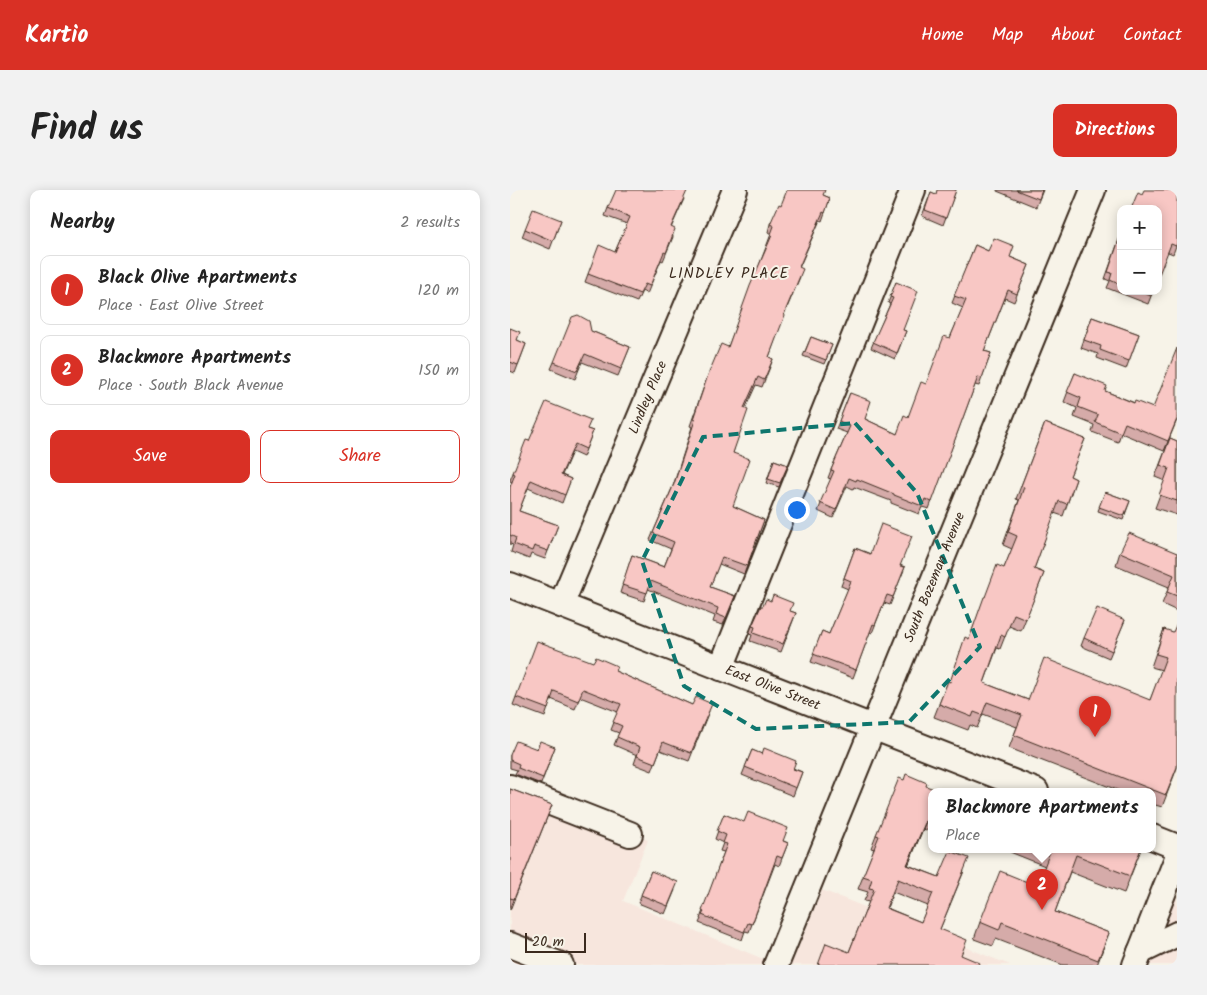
<!DOCTYPE html>
<html lang="en">
<head>
<meta charset="utf-8">
<style>
	body { margin:0; font-family:Kalam,sans-serif; background:#f2f2f2; color:#222 }
	.controls { position:absolute; right:15px; top:15px; display:grid; overflow:hidden; border-radius:10px; box-shadow:0 2px 12px #0003 }
	.controls button { width:45px; height:45px; display:grid; place-items:center; padding:0; border:0; border-bottom:1px solid #e0e0e0; background:#fff; color:#222; font:25px sans-serif }
	.scale { position:absolute; left:15px; bottom:12px; width:61px; box-sizing:border-box; padding-left:5px; border:2px solid #3b2a1e; border-top:0; font-size:14px; line-height:18px; white-space:nowrap; color:#3b2a1e; -webkit-text-stroke:4px #f7f3e8; paint-order:stroke }
	.you { position:absolute; left:286px; top:319px; width:18px; height:18px; margin:-12px; border:4px solid #fff; border-radius:50%; background:#1a73e8; box-shadow:0 0 0 8px #1a73e833 }
	.badge { display:grid; place-items:center; width:32px; height:32px; border-radius:50%; background:#d93025; color:#fff; font-size:16px; font-weight:700 }
	.pin { position:absolute; translate:-50% -41px; filter:drop-shadow(0 1px 2px #0008) }
	.pin::after { content:''; position:absolute; top:26px; width:18px; height:15px; background:inherit; clip-path:polygon(0 0,100% 0,50% 100%) }
	.popup { position:absolute; left:418px; top:598px; width:228px; height:65px; box-sizing:border-box; display:grid; place-content:center; border-radius:10px; background:#fff; filter:drop-shadow(0 1px 4px #0005); font-size:16px; white-space:nowrap; color:#767676 }
	.popup b { font-size:19px; color:#222 }
	.popup::after { content:''; position:absolute; left:50%; top:100%; margin-left:-10px; border:10px solid transparent; border-top-color:#fff }
	.list { margin:0; padding:0; list-style:none }
	h2 { display:flex; justify-content:space-between; align-items:center; height:65px; margin:0; padding:0 20px; font-size:21px }
	h2 small { font-size:16px; font-weight:400; color:#767676 }
	.list li { display:grid; grid-template-columns:32px 1fr auto; gap:15px; align-items:center; box-sizing:border-box; height:70px; margin:0 10px 10px; padding:0 10px; border:1px solid #e0e0e0; border-radius:10px }
	.list b { display:block; font-size:19px; white-space:nowrap }
	.list p { margin:0; font-size:16px; white-space:nowrap; color:#767676 }
	.list em { font-size:16px; font-style:normal; color:#767676 }
	.actions { display:flex; gap:10px; padding:15px 20px }
	.actions a { flex:1; padding:11px 0; border:1px solid #d93025; border-radius:10px; text-align:center; font-size:18px; color:#d93025 }
	.actions .main { background:#d93025; color:#fff }
	.map { position:relative; flex:none; width:667px; height:775px; overflow:hidden; border-radius:10px }
	header { display:flex; align-items:center; gap:30px; box-sizing:border-box; height:70px; padding:0 25px; background:#d93025; color:#fff }
	header strong { font-size:24px }
	nav { display:flex; gap:28px; margin-inline-start:auto; font-size:18px }
	.intro { display:flex; align-items:center; justify-content:space-between; box-sizing:border-box; height:120px; padding:0 30px }
	h1 { margin:0; font-size:35px }
	.button { padding:12px 22px; border-radius:10px; background:#d93025; color:#fff; font-size:18px; font-weight:700 }
	main { display:flex; gap:30px; padding:0 30px }
	aside { flex:1; background:#fff; border-radius:10px; box-shadow:0 2px 12px #0003 }
	.map>svg:first-child { display:block }
	.built { fill:#f7e6dd }
	.lines { fill:none; stroke-linecap:round; stroke-linejoin:round }
	.minor-casing { stroke:#3b2a1e; stroke-width:28 }
	.minor { stroke:#f7f3e8; stroke-width:24 }
	.wall { fill:#d5aba9; stroke:#3b2a1e; fill-rule:evenodd }
	.shaded-wall { fill:#ae8b89; stroke:#3b2a1e }
	.building { fill:#f8c7c4; stroke:#3b2a1e; fill-rule:evenodd }
	.marked { fill:none; stroke:#0f766e; stroke-width:4; stroke-dasharray:10 6; stroke-linejoin:round }
	.labels { text-anchor:middle; dominant-baseline:central; stroke-width:4; stroke-linejoin:round; paint-order:stroke }
	.street-label { font-size:14px; fill:#3b2a1e; stroke:#f7f3e8 }
	.neighbourhood-label { font-size:15px; letter-spacing:1px; fill:#3b2a1e; stroke:#f7f3e8 }
</style>
</head>
<body>
<header>
<strong>Kartio</strong>
<nav><a>Home</a><a>Map</a><a>About</a><a>Contact</a></nav>
</header>
<div class="intro"><h1>Find us</h1><a class="button">Directions</a></div>
<main>
<aside>
<h2>Nearby<small>2 results</small></h2>
<ul class="list">
<li><span class="badge">1</span><div><b>Black Olive Apartments</b><p>Place · East Olive Street</p></div><em>120 m</em></li>
<li><span class="badge">2</span><div><b>Blackmore Apartments</b><p>Place · South Black Avenue</p></div><em>150 m</em></li>
</ul>
<div class="actions"><a class="main">Save</a><a>Share</a></div>
</aside>
<div class="map">
<svg width="667" height="775" viewBox="0 0 667 775">
	<rect width="100%" height="100%" fill="#f7f3e8"/>
	<filter id="ink" filterUnits="userSpaceOnUse"><feTurbulence type="fractalNoise" baseFrequency=".02" numOctaves="2"/><feDisplacementMap in="SourceGraphic" scale="10" xChannelSelector="R" yChannelSelector="G"/><feConvolveMatrix kernelMatrix="1 2 1 2 8 2 1 2 1" color-interpolation-filters="sRGB"/></filter>
	<g filter="url(#ink)">
		<g class="built">
			<polygon points="0,595 138,650 113,711 268,775 0,775"/>
			<polygon points="667,687 667,775 614,775"/>
			<polygon points="312,700 500,775 281,775"/>
		</g>
		<g class="lines">
			<g class="minor-casing">
				<g id="minor">
					<path id="s1" d="M0 395 526 601"/>
					<path id="s2" d="M51 415 225 0"/>
					<polyline points="211,478 403,0"/>
					<polyline points="0,597 120,644"/>
					<polyline points="642,647 667,657"/>
					<polyline points="0,755 51,775"/>
					<polyline points="630,762 667,744"/>
					<path id="s3" d="M266 775 583 0"/>
					<polyline points="625,775 667,668"/>
				</g>
			</g>
			<use href="#minor" class="minor"/>
		</g>
		<g class="wall">
			<polygon points="446,0 433,35 412,26 421,2 425,4"/>
			<polygon points="487,0 533,0 526,17 487,1"/>
			<polygon points="632,4 667,53 663,64 658,62"/>
			<polygon points="313,5 320,8 312,31 310,30 289,78 290,87 274,125 259,167 263,169 260,177 252,197 246,195 235,219 223,263 223,316 254,330 234,384 209,374 200,397 225,406 213,435 203,432 205,426 138,399 134,411 110,403 122,365 154,377 161,359 140,350 163,296 182,237 180,236 198,185 218,157 258,52 261,44 258,42 260,34 271,15"/>
			<polygon points="174,9 161,38 163,47 153,71 151,70 137,104 132,101 127,112 75,92 78,84 105,62 117,34 95,26 98,18"/>
			<polygon points="51,30 40,59 12,47 15,39"/>
			<polygon points="611,44 611,101 643,101 638,114 597,98 600,91 595,89"/>
			<polygon points="465,55 478,61 500,67 519,75 504,112 495,108 474,161 481,163 469,196 465,195 419,319 412,317 409,324 381,313 381,311 344,297 343,299 337,296 323,328 308,321 321,289 318,288 321,280 337,243 326,239 340,203 355,229 387,244 398,227 416,194 440,148 453,118 442,113"/>
			<polygon points="386,92 393,140 396,141 385,169 361,158 380,114 378,113"/>
			<polygon points="582,127 629,144 616,179 587,168 588,164 571,158"/>
			<polygon points="0,138 7,150 16,154 5,183 0,181"/>
			<polygon points="81,141 120,157 108,186 72,172 65,189 41,179 44,172"/>
			<polygon points="301,147 322,155 314,174 293,166"/>
			<polygon points="565,183 595,201 667,230 654,261 611,243 608,252 582,242 584,235 564,227 567,218 554,212"/>
			<polygon points="535,233 575,249 560,286 566,289 553,326 544,323 524,379 534,383 511,441 499,436 490,459 487,458 474,493 518,510 640,510 652,480 641,477 654,439 667,578 652,617 642,614 642,601 610,601 499,558 507,537 473,524 467,538 460,535 458,540 424,527 438,491 440,492 459,449 475,407 494,378 502,359 493,355 509,310 506,309"/>
			<polygon points="77,239 83,241 73,267 62,262 52,285 61,289 52,313 18,298 9,321 48,335 35,369 21,364 19,369 1,362 3,355 0,354 0,297 2,292 0,291 0,290 3,283 19,251"/>
			<polygon points="660,248 667,251 667,325 645,318 655,291 645,287"/>
			<polygon points="264,270 278,275 269,297 256,293"/>
			<polygon points="595,302 620,311 613,330 588,321"/>
			<polygon points="345,358 395,377 380,415 374,413 362,443 360,442 343,488 301,472 312,441 319,444 338,399 331,396"/>
			<polygon points="610,362 667,363 667,421 652,414 659,397 606,375"/>
			<polygon points="253,416 280,421 286,423 271,462 240,451 242,445 239,444 242,436"/>
			<polygon points="615,430 599,468 571,456 574,448"/>
			<polygon points="105,481 182,515 199,521 179,571 150,560 142,581 124,574 127,565 104,555 109,543 101,540 108,522 70,507 65,519 41,509 35,527 3,515 6,507"/>
			<polygon points="45,557 31,594 5,584 7,580 0,578 0,565 27,559"/>
			<polygon points="242,560 292,582 283,606 232,585"/>
			<path d="M394 590 416 596 422 601V642L413 639 398 675 429 687 454 681 430 739 339 762 359 712 354 711 358 702 348 699 364 659 361 658 366 645ZM383 702 418 716 411 732 377 718Z"/>
			<polygon points="0,599 42,615 0,720"/>
			<polygon points="214,624 278,653 269,676 265,674 239,742 235,741 232,750 189,733 191,729 190,729 214,662 210,661 213,653 205,649"/>
			<polygon points="501,659 631,659 614,703 560,682 545,722 599,743 587,775 553,775 486,749 483,756 464,749 470,732 527,696 535,676 500,662"/>
			<polygon points="141,681 165,700 155,724 128,713"/>
		</g>
		<polygon class="shaded-wall" points="418,626 413,639 393,688 397,675"/>
		<g class="building">
			<polygon points="106,0 174,0 177,1 161,37 165,39 156,63 154,62 140,96 135,94 130,104 78,84 89,55 105,62 120,27 98,18"/>
			<polygon points="277,0 315,0 313,5 320,8 315,23 313,22 289,77 293,79 274,124 275,125 259,167 263,169 254,190 248,187 234,218 238,220 223,263 240,269 223,316 254,330 237,376 212,367 200,397 225,406 216,428 206,424 208,418 141,391 137,403 112,395 122,365 154,377 164,352 143,343 164,294 185,230 183,229 198,185 211,154 218,157 240,96 262,45 261,44 264,36 260,34 269,14 271,15"/>
			<polygon points="427,0 446,0 436,28 415,20 421,2 426,4"/>
			<polygon points="506,0 532,0 529,9"/>
			<polygon points="634,0 667,0 667,53 666,56 661,54 648,87 648,19 621,19 628,2 632,4"/>
			<polygon points="23,19 51,30 43,51 15,39"/>
			<polygon points="611,44 611,95 600,90 602,83 598,82"/>
			<polygon points="484,48 504,56 500,67 519,75 507,104 498,100 474,161 481,163 472,188 468,187 422,312 415,309 412,316 384,305 384,304 347,289 346,291 339,288 326,320 310,313 324,281 321,280 340,236 329,231 340,203 361,211 355,229 387,244 394,225 398,227 411,192 416,194 434,146 440,148 456,110 444,106 465,55 478,61"/>
			<polygon points="386,92 408,101 393,140 396,141 387,163 363,152 383,108 380,107"/>
			<polygon points="628,101 643,101 641,106"/>
			<polygon points="68,125 79,131 81,141 120,157 111,179 75,164 67,181 44,172 62,127"/>
			<polygon points="582,127 629,144 619,171 590,160 591,156 574,150"/>
			<polygon points="0,138 10,142 7,150 16,154 8,175 0,172"/>
			<polygon points="301,147 322,155 316,170 295,162"/>
			<polygon points="667,158 667,229 658,251 615,233 611,243 585,232 588,225 568,217 571,208 557,202 565,183 597,196 595,201 624,213 625,211 643,218"/>
			<polygon points="36,212 81,230 77,239 83,241 76,259 65,254 51,285 61,289 55,305 21,290 9,321 48,335 38,361 24,356 22,361 4,354 6,348 0,345 0,297 5,284 3,283 16,250 19,251"/>
			<polygon points="535,233 575,249 560,286 566,289 557,314 549,311 524,379 534,383 516,429 504,424 495,447 491,445 474,493 518,510 534,468 640,510 656,467 646,464 654,439 663,442 667,433 667,577 656,605 504,545 512,525 477,512 472,525 464,522 462,527 429,514 438,491 440,492 455,447 459,449 474,407 475,407 487,375 494,378 507,346 498,342 514,297 511,296"/>
			<polygon points="660,248 667,251 667,311 649,305 659,278 650,275"/>
			<polygon points="264,270 278,275 270,293 258,289"/>
			<polygon points="595,302 620,311 614,326 589,317"/>
			<polygon points="371,334 402,346 390,376 395,377 383,407 377,405 365,435 363,434 346,480 303,464 312,441 319,444 341,391 334,388 345,358 360,364"/>
			<polygon points="619,343 667,363 667,406 657,402 664,385 610,362"/>
			<polygon points="263,405 283,413 280,421 286,423 273,454 243,443 245,437 242,436 251,416 253,416 256,409 261,411"/>
			<polygon points="587,418 615,430 602,461 574,448"/>
			<polygon points="27,451 83,472 86,467 107,476 105,481 182,515 186,507 202,514 181,563 153,552 145,573 127,566 130,557 107,547 112,536 103,532 111,514 73,499 68,511 44,501 38,519 6,507"/>
			<polygon points="6,551 27,559 30,551 45,557 33,588 8,578 9,574 0,570 0,565"/>
			<polygon points="254,558 286,571 283,579 292,582 286,598 235,577 242,560 252,564"/>
			<path d="M396 584 417 593 416 596 429 601H422V627L418 626 397 675 429 687 440 661 459 668 430 739 457 750 451 765 470 773 469 775H308L316 753 339 762 364 699 359 698 362 689 353 686 369 646 366 645 389 588 394 590ZM388 689 423 703 411 732 376 718Z"/>
			<polygon points="0,599 42,615 4,709 0,708"/>
			<polygon points="238,622 278,638 273,651 278,653 272,668 267,666 242,734 238,733 234,742 192,725 194,722 192,721 217,654 213,653 216,645 207,641 214,624 234,632"/>
			<polygon points="539,659 631,659 620,686 566,665 545,722 599,743 588,770 492,732 489,740 470,732 490,681 527,696 541,659"/>
			<polygon points="141,681 168,692 158,716 131,705"/>
		</g>
	</g>
	<path class="marked" d="M345 233 407 303 470 457 399 532 246 539 174 496 132 371 193 247Z"/>
	<g class="labels">
		<g class="street-label">
			<text stroke="none"><textPath href="#s2" startOffset="225">Lindley Place</textPath></text>
			<text stroke="none"><textPath href="#s3" startOffset="419">South Bozeman Avenue</textPath></text>
			<text stroke="none"><textPath href="#s1" startOffset="282">East Olive Street</textPath></text>
		</g>
		<g class="neighbourhood-label">
			<text x="219" y="84">LINDLEY PLACE</text>
		</g>
	</g>
</svg>
<div class="controls">
<button>+</button>
<button>−</button>
</div>
<div class="scale">20 m</div>
<div class="you"></div>
<div class="pin badge" style="left:585px;top:547px">1</div>
<div class="pin badge" style="left:532px;top:720px">2</div>
<div class="popup"><b>Blackmore Apartments</b>Place</div>
</div>
</main>
</body>
</html>
